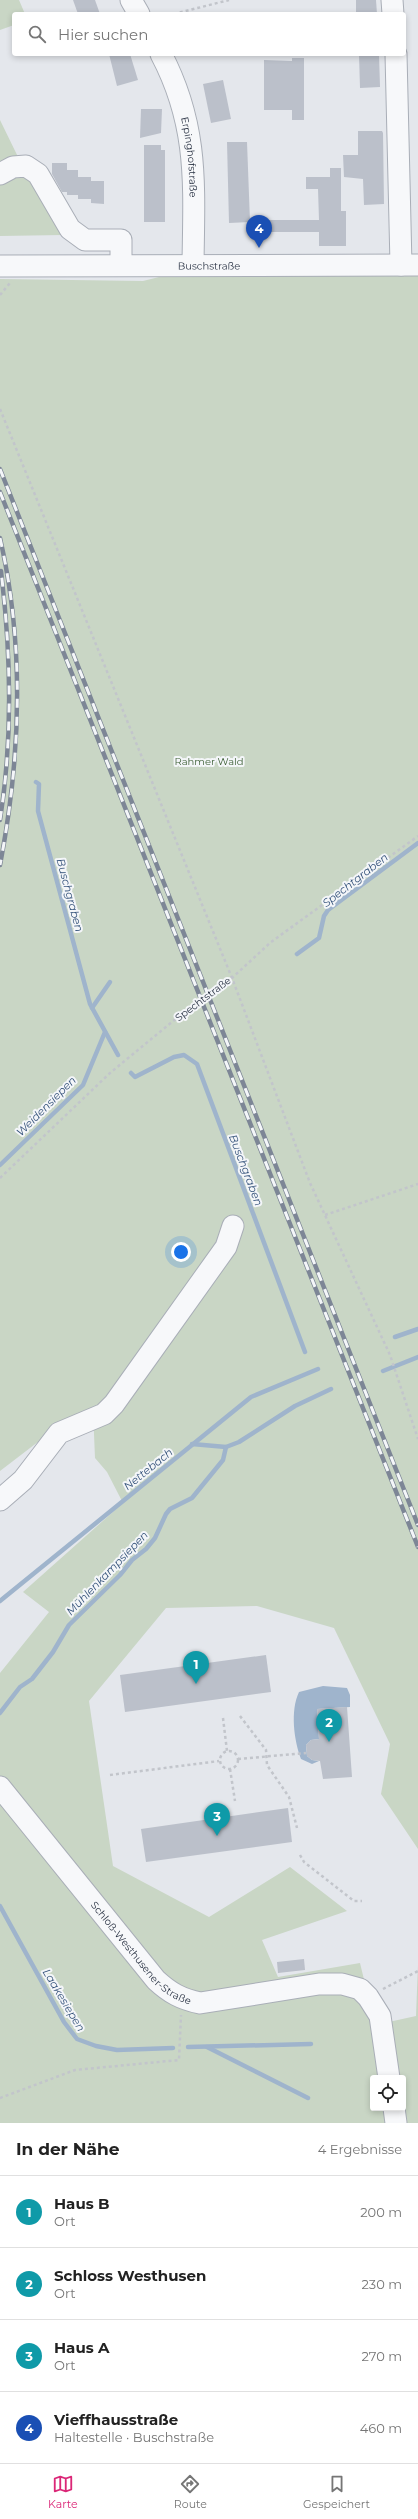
<!DOCTYPE html>
<html lang="de">
<head>
<meta charset="utf-8">
<style>
	body { margin:0; font-family:Montserrat,sans-serif; background:#f6f6f6; color:#222 }
	.controls { position:absolute; right:12px; bottom:12px; display:grid; overflow:hidden; border-radius:4px; box-shadow:0 2px 6px #0003 }
	.controls button { width:36px; height:36px; display:grid; place-items:center; padding:0; border:0; border-bottom:1px solid #e0e0e0; background:#fff; color:#222; font:20px sans-serif }
	.you { position:absolute; left:181px; top:1252px; width:14px; height:14px; margin:-10px; border:3px solid #fff; border-radius:50%; background:#1a73e8; box-shadow:0 0 0 6px #1a73e833 }
	.badge { display:grid; place-items:center; width:26px; height:26px; border-radius:50%; background:#db2777; color:#fff; font-size:13px; font-weight:700 }
	.pin { position:absolute; translate:-50% -33px; filter:drop-shadow(0 1px 2px #0008) }
	.pin::after { content:''; position:absolute; top:21px; width:14px; height:12px; background:inherit; clip-path:polygon(0 0,100% 0,50% 100%) }
	.list { margin:0; padding:0; list-style:none }
	h2 { display:flex; justify-content:space-between; align-items:center; height:52px; margin:0; padding:0 16px; font-size:17px }
	h2 small { font-size:13px; font-weight:400; color:#767676 }
	.list li { display:grid; grid-template-columns:26px 1fr auto; gap:12px; align-items:center; box-sizing:border-box; height:72px; padding:0 16px; border-top:1px solid #e0e0e0 }
	.list b { display:block; font-size:15px; white-space:nowrap }
	.list p { margin:0; font-size:13px; white-space:nowrap; color:#767676 }
	.list em { font-size:13px; font-style:normal; color:#767676 }
	.icon { flex:none; width:22px; height:22px; fill:none; stroke:currentColor; stroke-width:2; stroke-linecap:round; stroke-linejoin:round }
	.map { position:relative; flex:none; width:418px; height:2123px; overflow:hidden }
	.search { position:absolute; background:#fff; box-shadow:0 2px 6px #0003; left:12px; right:12px; top:12px; height:44px; display:flex; align-items:center; gap:10px; box-sizing:border-box; padding:0 14px; border-radius:4px; color:#767676; font-size:15px }
	.sheet { height:340px; background:#fff }
	nav { display:flex; justify-content:space-around; align-items:center; box-sizing:border-box; height:56px; border-top:1px solid #e0e0e0; background:#fff; font-size:11px; color:#767676 }
	nav a { display:grid; justify-items:center; gap:2px }
	nav .on { color:#db2777 }
	.map>svg:first-child { display:block }
	.green { fill:#c9d6c5; fill-rule:evenodd }
	.water { fill:#9fb4cc }
	.lines { fill:none; stroke-linecap:round; stroke-linejoin:round }
	.stream { stroke:#9fb4cc; stroke-width:4.5 }
	.building { fill:#bbc0ca }
	.minor-casing { stroke:#a9aeb7; stroke-width:23 }
	.path { stroke:#c2c5cb; stroke-width:2.5; stroke-dasharray:3 3; stroke-linecap:butt }
	.minor { stroke:#f7f8fa; stroke-width:21 }
	.rail-casing { stroke:#7d8696; stroke-width:4.5 }
	.rail { stroke:#f4f6f9; stroke-width:3; stroke-dasharray:9; stroke-linecap:butt }
	.labels { text-anchor:middle; dominant-baseline:central; stroke-width:4; stroke-linejoin:round; paint-order:stroke }
	.street-label { font-size:10px; fill:#2b3445; stroke:#f4f6f9 }
	.park-label { font-size:10px; fill:#3f6138; stroke:#f4f6f9 }
	.water-label { font-size:11px; font-style:italic; fill:#34527a; stroke:#f4f6f9 }
</style>
</head>
<body>
<div class="map">
<svg width="418" height="2123" viewBox="0 0 418 2123">
	<rect width="100%" height="100%" fill="#e4e7ec"/>
	<g class="green">
		<polygon points="0,0 19,0 25,14 14,14 14,25 0,30"/>
		<polygon points="0,120 19,159 63,235 0,236"/>
		<path d="M418 272V1849L381 1794 390 1744 334 1628 257 1606 166 1608 89 1701 113 1866 209 1917 290 1867 347 1911 262 1940 278 1977 360 1963 375 2025 416 2016 418 1965V2123H0V1673L49 1612 23 1592 123 1503 107 1472 95 1458 93 1410 47 1435 0 1471V279L143 281 167 275ZM373 2078H403V2108H373Z"/>
	</g>
	<path class="water" d="M323 1686 347 1688 350 1695V1707L317 1709 319 1739 311 1740 306 1745 307 1756 312 1760 319 1761 312 1764 301 1759C294 1740 290 1711 299 1692Z"/>
	<g class="lines">
		<g class="stream">
			<polyline points="36,782 39,784 38,811 90,1004 118,1055"/>
			<polyline points="297,954 319,938 324,916 328,910 418,843"/>
			<polyline points="92,1008 110,982"/>
			<polyline points="131,1073 135,1077 174,1057 184,1055 197,1064 305,1352"/>
			<polyline points="0,1165 83,1085 105,1032"/>
			<polyline points="395,1337 418,1329"/>
			<polyline points="383,1371 418,1357"/>
			<polyline points="192,1444 226,1447 239,1442 295,1406 331,1389"/>
			<polyline points="0,1601 251,1397 318,1369"/>
			<polyline points="0,1713 20,1687 32,1679 53,1652 69,1625 120,1575 132,1560 146,1549 155,1538 166,1514 170,1509 192,1498 223,1460 226,1447"/>
			<polyline points="0,1906 64,2022 77,2039 96,2046 117,2050 173,2048"/>
			<polyline points="188,2047 311,2044"/>
			<polyline points="207,2047 308,2098"/>
		</g>
	</g>
	<g class="building">
		<polygon points="73,0 95,0 100,14 78,14"/>
		<polygon points="356,0 376,0 377,14 356,14"/>
		<polygon points="109,54 130,54 138,80 117,86"/>
		<polygon points="359,54 379,54 380,87 360,88"/>
		<polygon points="292,58 304,58 304,120 292,120 292,110 264,110 264,60 292,61"/>
		<polygon points="223,80 231,119 211,123 203,84"/>
		<polygon points="141,109 162,109 161,133 140,138"/>
		<polygon points="358,131 382,131 383,133 384,204 364,205 363,179 344,177 343,155 358,155"/>
		<polygon points="227,142 247,142 250,222 229,223"/>
		<polygon points="144,145 161,145 161,150 165,150 165,222 144,222"/>
		<polygon points="52,163 67,163 67,170 78,170 78,177 91,177 91,181 104,181 104,204 91,203 91,199 78,199 78,195 67,195 67,192 62,192 52,174"/>
		<polygon points="330,168 341,168 341,211 346,211 346,246 319,246 319,232 260,232 260,220 319,220 318,189 306,189 306,177 330,177"/>
		<polygon points="266,1655 271,1692 125,1712 120,1675"/>
		<polygon points="347,1707 352,1777 323,1779 320,1761 312,1760 307,1756 306,1745 311,1740 319,1739 317,1709"/>
		<polygon points="288,1808 292,1842 146,1862 141,1829"/>
		<polygon points="304,1959 305,1970 278,1973 277,1962"/>
	</g>
	<g class="lines">
		<g class="minor-casing">
			<g id="minor">
				<polyline points="131,0 139,14"/>
				<polyline points="392,0 393,14"/>
				<path id="s1" d="M161 54C199 126 194 186 193 264"/>
				<polyline points="396,54 401,265"/>
				<polyline points="0,174 13,167 26,166 38,174 70,229 85,240 121,240 121,265"/>
				<path id="s2" d="M0 266 418 265"/>
				<polyline points="0,1500 23,1480 59,1433 104,1414 114,1404 226,1247 233,1226"/>
				<path id="s3" d="M0 1787 156 1980C170 1993 181 1999 200 2003L319 1984H342L360 1989 368 1997 380 2016 389 2078"/>
				<polyline points="394,2108 396,2123"/>
			</g>
		</g>
		<g class="path">
			<polyline points="174,14 229,0"/>
			<polyline points="0,295 10,283"/>
			<polyline points="0,409 232,978 310,1183 390,1355 418,1439"/>
			<polyline points="0,1178 110,1073 178,1017 232,978 271,942 418,836"/>
			<polyline points="325,1215 418,1184"/>
			<polyline points="240,1716 266,1750 267,1765 289,1797 297,1828"/>
			<polyline points="223,1718 227,1751"/>
			<circle cx="229" cy="1760" r="9"/>
			<polyline points="238,1759 306,1753"/>
			<polyline points="230,1769 235,1801"/>
			<polyline points="110,1775 219,1761"/>
			<polyline points="300,1855 304,1862 354,1901 362,1901"/>
			<polyline points="383,1989 418,1971"/>
			<polyline points="0,2098 75,2070 179,2060 181,2015"/>
		</g>
		<use href="#minor" class="minor"/>
		<g class="rail-casing">
			<g id="rail">
				<polyline points="0,469 418,1525"/>
				<polyline points="0,492 418,1547"/>
				<path d="M0 538C25 647 21 756 0 865"/>
				<path d="M0 820C13 738 11 653 1 571"/>
			</g>
		</g>
		<use href="#rail" class="rail"/>
	</g>
	<g class="labels">
		<g class="street-label">
			<text stroke="none"><textPath href="#s1" startOffset="108">Erpinghofstraße</textPath></text>
			<text stroke="none"><textPath href="#s2" startOffset="209">Buschstraße</textPath></text>
			<text transform="translate(203 999) rotate(-37)">Spechtstraße</text>
			<text stroke="none"><textPath href="#s3" startOffset="219">Schloß-Westhusener-Straße</textPath></text>
		</g>
		<g class="park-label">
			<text x="209" y="761">Rahmer Wald</text>
		</g>
		<g class="water-label">
			<text transform="translate(355 880) rotate(-38)">Spechtgraben</text>
			<text transform="translate(70 895) rotate(75)">Buschgraben</text>
			<text transform="translate(46 1106) rotate(-45)">Weidensiepen</text>
			<text transform="translate(246 1170) rotate(69)">Buschgraben</text>
			<text transform="translate(148 1469) rotate(-39)">Nettebach</text>
			<text transform="translate(107 1573) rotate(-46)">Mühlenkampsiepen</text>
			<text transform="translate(64 2000) rotate(59)">Laakesiepen</text>
		</g>
	</g>
</svg>
<div class="controls">
<button><svg class="icon" aria-label="locate" viewBox="0 0 24 24"><circle cx="12" cy="12" r="6"/><path d="M12 2v4M12 18v4M2 12h4M18 12h4"/></svg></button>
</div>
<div class="you"></div>
<div class="pin badge" style="left:196px;top:1684px;background:#0f9aa8">1</div>
<div class="pin badge" style="left:329px;top:1742px;background:#0f9aa8">2</div>
<div class="pin badge" style="left:217px;top:1836px;background:#0f9aa8">3</div>
<div class="pin badge" style="left:259px;top:248px;background:#1a4fb4">4</div>
<div class="search"><svg class="icon" aria-label="search" viewBox="0 0 24 24"><circle cx="10" cy="10" r="6"/><path d="M15 15l6 6"/></svg>Hier suchen</div>
</div>
<section class="sheet">
<h2>In der Nähe<small>4 Ergebnisse</small></h2>
<ul class="list">
<li><span class="badge" style="background:#0f9aa8">1</span><div><b>Haus B</b><p>Ort</p></div><em>200 m</em></li>
<li><span class="badge" style="background:#0f9aa8">2</span><div><b>Schloss Westhusen</b><p>Ort</p></div><em>230 m</em></li>
<li><span class="badge" style="background:#0f9aa8">3</span><div><b>Haus A</b><p>Ort</p></div><em>270 m</em></li>
<li><span class="badge" style="background:#1a4fb4">4</span><div><b>Vieffhausstraße</b><p>Haltestelle · Buschstraße</p></div><em>460 m</em></li>
</ul>
</section>
<nav>
<a class="on"><svg class="icon" aria-label="map" viewBox="0 0 24 24"><path d="M3 6l6-2 6 2 6-2v14l-6 2-6-2-6 2zM9 4v14M15 6v14"/></svg>Karte</a>
<a><svg class="icon" aria-label="directions" viewBox="0 0 24 24"><path d="M12 3l9 9-9 9-9-9zM9 14v-3h6M13 9l2 2-2 2"/></svg>Route</a>
<a><svg class="icon" aria-label="saved" viewBox="0 0 24 24"><path d="M7 4h10v16l-5-4-5 4z"/></svg>Gespeichert</a>
</nav>
</body>
</html>
